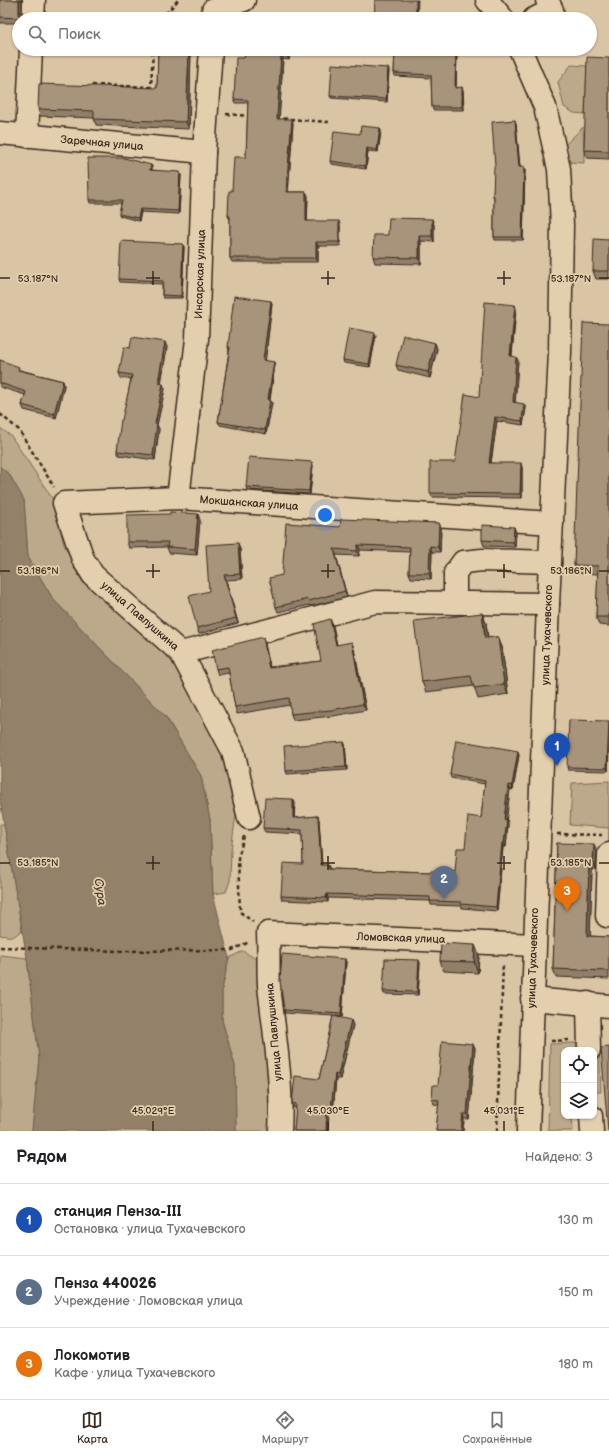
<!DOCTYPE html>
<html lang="ru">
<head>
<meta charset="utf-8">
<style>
	body { margin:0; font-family:"Balsamiq Sans",sans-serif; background:#f6f6f6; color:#202124 }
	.controls { position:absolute; right:12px; bottom:12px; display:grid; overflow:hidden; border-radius:8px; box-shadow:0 1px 3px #0004 }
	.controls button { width:36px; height:36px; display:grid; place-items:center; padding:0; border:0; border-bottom:1px solid #e0e0e0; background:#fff; color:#202124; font:20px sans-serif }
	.you { position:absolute; left:325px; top:515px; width:14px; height:14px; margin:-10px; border:3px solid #fff; border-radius:50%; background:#1a73e8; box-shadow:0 0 0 6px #1a73e833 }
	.badge { display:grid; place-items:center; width:26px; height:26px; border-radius:50%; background:#3b2a1e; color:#fff; font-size:13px; font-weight:700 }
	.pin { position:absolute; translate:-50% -33px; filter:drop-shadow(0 1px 2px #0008) }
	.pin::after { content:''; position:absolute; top:21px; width:14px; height:12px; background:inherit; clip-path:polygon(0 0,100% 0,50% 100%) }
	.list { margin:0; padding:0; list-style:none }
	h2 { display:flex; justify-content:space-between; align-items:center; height:52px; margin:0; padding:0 16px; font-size:17px }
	h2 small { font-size:13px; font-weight:400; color:#757577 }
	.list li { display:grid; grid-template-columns:26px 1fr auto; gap:12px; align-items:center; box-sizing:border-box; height:72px; padding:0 16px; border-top:1px solid #e0e0e0 }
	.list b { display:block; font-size:15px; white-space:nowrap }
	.list p { margin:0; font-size:13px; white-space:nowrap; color:#757577 }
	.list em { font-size:13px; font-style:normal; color:#757577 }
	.icon { flex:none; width:22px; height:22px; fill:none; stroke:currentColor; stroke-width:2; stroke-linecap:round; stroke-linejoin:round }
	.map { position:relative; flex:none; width:609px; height:1131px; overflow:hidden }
	.search { position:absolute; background:#fff; box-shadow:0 1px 3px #0004; left:12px; right:12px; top:12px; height:44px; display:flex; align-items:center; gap:10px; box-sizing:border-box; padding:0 14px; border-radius:22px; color:#757577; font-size:15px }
	.sheet { height:268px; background:#fff }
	nav { display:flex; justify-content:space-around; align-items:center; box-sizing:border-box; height:56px; border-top:1px solid #e0e0e0; background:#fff; font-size:11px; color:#757577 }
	nav a { display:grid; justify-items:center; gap:2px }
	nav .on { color:#3b2a1e }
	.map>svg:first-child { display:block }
	.green { fill:#bca88b; stroke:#7c6954 }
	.water { fill:#94816a; stroke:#705e4c }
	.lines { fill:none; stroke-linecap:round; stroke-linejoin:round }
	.minor-casing { stroke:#3b2a1e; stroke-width:25 }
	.major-casing { stroke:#3b2a1e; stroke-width:25 }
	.path { stroke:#3b2a1e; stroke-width:2.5; stroke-dasharray:4 3; stroke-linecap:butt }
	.minor { stroke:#e3cead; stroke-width:22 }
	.major { stroke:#e3cead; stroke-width:22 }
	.wall { fill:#907f69; stroke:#3b2a1e }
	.shaded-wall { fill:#766855; stroke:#3b2a1e }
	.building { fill:#a8947a; stroke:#3b2a1e }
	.ticks { fill:none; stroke:#3b2a1e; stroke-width:1.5 }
	.labels { text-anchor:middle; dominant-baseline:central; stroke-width:3.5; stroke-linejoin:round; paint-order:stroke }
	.street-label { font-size:11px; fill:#3b2a1e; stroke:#e3cead }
	.water-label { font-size:12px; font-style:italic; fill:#4d3b2d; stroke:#e3cead }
	.ticks-label { font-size:10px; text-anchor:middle; fill:#3b2a1e; stroke:#e3cead; stroke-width:3.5; stroke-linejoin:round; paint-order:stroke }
</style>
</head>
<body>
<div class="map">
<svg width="609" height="1131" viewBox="0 0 609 1131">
	<rect width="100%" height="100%" fill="#d9c4a4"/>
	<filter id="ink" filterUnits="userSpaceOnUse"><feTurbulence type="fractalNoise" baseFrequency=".025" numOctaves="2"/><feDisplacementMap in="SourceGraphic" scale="8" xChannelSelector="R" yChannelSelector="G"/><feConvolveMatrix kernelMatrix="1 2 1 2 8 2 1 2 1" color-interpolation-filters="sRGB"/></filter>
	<g filter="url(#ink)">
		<g class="green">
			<polygon points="571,65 587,66 585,114 574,113 564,107 558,82"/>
			<polygon points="583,127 584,163 569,162 565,145"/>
			<polygon points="0,428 11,436 54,501 64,545 82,578 174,657 223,749 237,808 231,850 230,881 226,892 213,894 210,820 201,776 166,717 53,599 28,557 24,500 9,474 0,467"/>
			<polygon points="609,781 609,883 608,883 609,828 570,825 572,783"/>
			<polygon points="0,824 4,824 22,930 13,937 0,935"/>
			<polygon points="243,951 259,961 274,1131 236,1131 235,1066 222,1020 222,989 229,958"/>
			<polygon points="0,955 27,958 39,1058 32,1131 0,1131"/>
			<polygon points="599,1042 601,1092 594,1092 594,1050 564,1050 564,1116 572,1116 573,1131 548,1131 550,1044"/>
		</g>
		<polygon class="water" points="0,467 9,474 24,500 28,557 53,599 166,717 201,776 210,820 213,894 229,958 222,989 222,1020 235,1066 236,1131 32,1131 39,1058 27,958 0,800"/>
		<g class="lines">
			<g class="minor-casing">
				<g id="minor">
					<polyline points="33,19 34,0"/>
					<polyline points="213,19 213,10 244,0"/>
					<polyline points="534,19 552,10 547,0"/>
					<polyline points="0,133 204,152"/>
					<polyline points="27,136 31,49"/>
					<polyline points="178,498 197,339 204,152 211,49"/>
					<polyline points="455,603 455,573 463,562 482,560 550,562"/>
					<polyline points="181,653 375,602 548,604"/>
					<polyline points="249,818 233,751 181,653 93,575 83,559 64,503 178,498 552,523"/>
					<polyline points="609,854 607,916 609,916"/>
					<polyline points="532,999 609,1006"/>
					<polyline points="588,1003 589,1050"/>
					<polyline points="591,1116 592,1131"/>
					<path d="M280 1131C283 1082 274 1033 269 985 268 968 269 950 268 933L534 945"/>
				</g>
			</g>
			<g class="major-casing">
				<g id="major">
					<polyline points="487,0 503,19"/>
					<polyline points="520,49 545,107 559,169 562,225 560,352 548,604 528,1131"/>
				</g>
			</g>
			<g class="path">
				<polyline points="161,19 178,0"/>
				<polyline points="92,85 151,87 153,49"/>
				<polyline points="226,114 249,116"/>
				<polyline points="276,118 329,122"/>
				<polyline points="0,414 19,430 54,487"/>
				<polyline points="557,834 602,835"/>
				<polyline points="244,836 238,858 240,912 253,922"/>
				<polyline points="0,947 119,951 232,950 249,942"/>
				<polyline points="551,1041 570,1040"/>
				<polyline points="497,1131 503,964"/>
			</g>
			<use href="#minor" class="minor"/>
			<use href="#major" class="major"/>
		</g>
		<g class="wall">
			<polygon points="0,0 22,0 22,19 19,19 19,23 0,23"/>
			<polygon points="158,49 191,49 189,129 96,125 94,118 40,116 38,109 157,88"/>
			<polygon points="246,49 290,49 289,60 283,59 279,119 293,123 288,192 306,192 308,196 307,221 340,225 340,246 318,246 318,262 232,262 230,258 230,220 228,216 232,191 246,157 248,103 235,103 234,99 244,58"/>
			<polygon points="395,49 457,49 456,88 463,90 464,110 433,110 432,107 431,78 395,76 394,73"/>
			<polygon points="609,58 609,159 587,158 584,150"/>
			<polygon points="389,70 387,102 331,98 330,96"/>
			<polygon points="516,123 520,167 524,167 525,170 523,240 495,240 494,237 494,198 493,196 495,166"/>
			<polygon points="380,128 381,131 378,152 368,151 366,169 331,164 330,161 360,134"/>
			<polygon points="151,165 152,167 152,170 181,175 179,214 141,212 139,221 120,216 119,214 121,203 90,203 89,200"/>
			<polygon points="432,219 434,225 434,242 421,241 421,264 375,263 373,257"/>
			<polygon points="609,240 609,279 596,279 593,271"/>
			<polygon points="183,244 184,247 182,298 163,298 162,295 162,284 120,282 119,279"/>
			<polygon points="271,301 272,304 265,360 275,365 270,400 272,403 266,434 220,425 218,422 229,351 228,347"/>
			<polygon points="516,309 512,356 518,360 515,403 526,408 523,425 497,421 491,463 522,467 522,498 432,497 430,493 455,462 479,397"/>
			<polygon points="609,324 609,626 599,625 596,617 598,574 577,573 574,565"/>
			<polygon points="376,335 370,367 344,363 343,360"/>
			<polygon points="435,343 437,349 430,378 398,370 396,365"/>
			<polygon points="167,347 161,384 165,389 157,425 159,429 155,460 119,455 117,451 131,379 121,378 119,373 130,348"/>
			<polygon points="0,360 20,370 63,381 64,386 56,418 24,410 22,405 25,395 0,387"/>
			<polygon points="313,465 310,494 247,490 246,487"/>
			<polygon points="200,520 197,555 169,553 167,547 129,548 127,542"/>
			<polygon points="439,523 441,528 440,552 432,552 431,579 411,578 409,573 410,552 360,550 359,556 336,555 347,597 311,606 310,605 278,612 276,607 282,575 340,527"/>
			<polygon points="514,527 516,533 515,547 484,546 482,540"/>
			<polygon points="238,543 240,549 242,579 226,580 238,623 199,634 197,628"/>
			<polygon points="482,613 486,623 488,637 498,637 502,647 508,694 478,699 474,686 426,692 422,682"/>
			<polygon points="330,619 333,626 337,645 354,649 366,710 333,716 293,720 291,714 290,705 237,714 235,707 229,673 218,675 216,669 265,644 270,667 321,661"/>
			<polygon points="609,721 608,771 568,770 567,767"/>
			<polygon points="345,744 347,770 287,774 286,771"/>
			<polygon points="519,755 513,790 510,789 506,820 507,820 508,824 506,847 503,847 497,911 462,908 462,906 431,905 430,901 328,898 328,902 282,900 281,896 303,864 302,834 265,832 263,828 293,799 295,803 294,818 318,816 319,820 322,865 328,865 330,869 430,872 455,872 465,848 481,818 485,784 451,778 450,774"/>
			<polygon points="557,843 597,852 596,869 592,869 590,936 609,937 609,979 556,977 553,969"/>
			<polygon points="479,955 478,973 444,971 440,961"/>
			<polygon points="345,959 346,962 342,1017 336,1016 353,1025 340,1079 336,1079 333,1112 329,1112 328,1131 294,1131 296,1108 294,1108 292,1103 319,1079 333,1016 285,1013 284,1010"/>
			<polygon points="419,960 420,963 418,995 384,994 383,991"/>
			<polygon points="473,1044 475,1048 469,1119 464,1119 463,1131 436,1131 439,1105 434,1104 432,1099 438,1085"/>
		</g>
		<g class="shaded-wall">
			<polygon points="19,0 22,0 22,19 20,19 19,18"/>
			<polygon points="416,0 418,0 417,19 416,19"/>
			<polygon points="189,49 191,49 189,129 186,122"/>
			<polygon points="288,49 290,49 289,60 287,56"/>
			<polygon points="456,49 457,49 456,90 455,88"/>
			<polygon points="281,55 283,59 279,123 277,119"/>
			<polygon points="388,68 389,70 387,102 386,99"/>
			<polygon points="462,87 463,90 464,110 462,107"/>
			<polygon points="292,119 293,123 288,196 286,192"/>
			<polygon points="515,120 516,123 520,170 519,167"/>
			<polygon points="380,128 381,131 378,152 377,150"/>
			<polygon points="367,148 368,151 366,169 365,166"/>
			<polygon points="151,165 152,167 151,173 150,170"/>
			<polygon points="524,167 525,170 523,240 522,237"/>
			<polygon points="180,172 181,175 179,214 178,211"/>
			<polygon points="306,192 308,196 307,225 306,221"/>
			<polygon points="140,209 141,212 139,221 138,218"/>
			<polygon points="432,219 434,225 434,242 432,236"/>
			<polygon points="339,221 340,225 340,246 339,242"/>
			<polygon points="419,236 421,241 421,264 419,258"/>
			<polygon points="316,242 318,246 318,262 316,258"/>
			<polygon points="183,244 184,247 182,298 181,296"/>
			<polygon points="271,301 272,304 265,364 263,360"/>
			<polygon points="515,305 516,309 511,360 510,356"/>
			<polygon points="375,333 376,335 370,367 369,364"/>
			<polygon points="165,342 167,347 160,388 158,383"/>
			<polygon points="435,343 437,349 430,378 428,372"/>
			<polygon points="516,357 518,360 515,406 513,402"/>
			<polygon points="274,362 275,365 269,403 268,399"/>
			<polygon points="63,381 64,386 56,418 54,414"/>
			<polygon points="163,384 165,389 157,425 159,429 155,460 153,455 155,424"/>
			<polygon points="270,400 272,403 266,434 265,430"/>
			<polygon points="524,404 526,408 523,425 522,421"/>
			<polygon points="495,417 497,421 490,467 489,463"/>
			<polygon points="312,462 313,465 310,494 309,491"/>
			<polygon points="521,463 522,467 522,498 520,494"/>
			<polygon points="198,514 200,520 197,555 195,549"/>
			<polygon points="439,523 441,528 440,552 438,547"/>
			<polygon points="514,527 516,533 515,547 513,542"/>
			<polygon points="238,543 240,549 242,579 240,574"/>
			<polygon points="358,545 360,550 359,556 357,551"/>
			<polygon points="430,546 432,552 431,579 429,573"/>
			<polygon points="334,549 336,555 347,597 345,591"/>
			<polygon points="224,575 226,580 238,623 236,618"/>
			<polygon points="482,613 486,623 489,648 485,638"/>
			<polygon points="330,619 333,626 338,652 336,645"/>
			<polygon points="263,637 265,644 271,674 269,668"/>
			<polygon points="498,637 502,647 508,694 504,684"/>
			<polygon points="352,642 354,649 366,710 363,704"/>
			<polygon points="609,721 609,752 608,771 607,768"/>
			<polygon points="344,742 345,744 347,770 346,767"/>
			<polygon points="518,751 519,755 513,790 512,786"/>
			<polygon points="508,785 510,789 506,824 504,820"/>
			<polygon points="293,799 295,803 294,822 293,818"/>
			<polygon points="318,816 319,820 322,869 321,865"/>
			<polygon points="507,820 508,824 506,847 504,843"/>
			<polygon points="502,843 503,847 497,911 496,907"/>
			<polygon points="594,844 597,852 596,869 593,861"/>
			<polygon points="589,861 592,869 590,944 587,936"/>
			<polygon points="327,894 328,898 328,902 326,898"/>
			<polygon points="475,945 479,955 478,973 474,962"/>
			<polygon points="345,959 346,962 342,1017 341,1014"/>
			<polygon points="419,960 420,963 418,995 417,992"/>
			<polygon points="351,1020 353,1025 340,1079 338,1075"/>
			<polygon points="473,1044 475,1048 469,1119 467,1114"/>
			<polygon points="335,1074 336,1079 333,1112 331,1108"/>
			<polygon points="327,1107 329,1112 328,1131 326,1131"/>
			<polygon points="463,1114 464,1119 463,1131 461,1131"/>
		</g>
		<g class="building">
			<polygon points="0,0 19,0 19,18 0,17"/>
			<polygon points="375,0 416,0 416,19 374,19"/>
			<polygon points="249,18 259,19 249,19"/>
			<polygon points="158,49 189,49 186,122 94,119 94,111 38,109 39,84 157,88"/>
			<polygon points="246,49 288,49 287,56 281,55 277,119 292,119 286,192 306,192 306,221 339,221 339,242 316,242 316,258 230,258 230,216 228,216 229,191 232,191 234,157 246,157 248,100 234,99 236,58 244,58"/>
			<polygon points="395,49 456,49 455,88 462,87 462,107 432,107 431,75 394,73"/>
			<polygon points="587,57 609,58 609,151 584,150"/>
			<polygon points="332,64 388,68 386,99 330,96"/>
			<polygon points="515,120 519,167 524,167 522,237 494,237 494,196 493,196 494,166 495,166 492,122"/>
			<polygon points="361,126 380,128 377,150 367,148 365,166 330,161 334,131 360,134"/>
			<polygon points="88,158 124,158 151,165 150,170 180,172 178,211 140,209 138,218 119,214 122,200 89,200"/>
			<polygon points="389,218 432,219 432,236 419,236 419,258 373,257 374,235 388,235"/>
			<polygon points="594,239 609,240 609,271 593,271"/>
			<polygon points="121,241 183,244 181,296 162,295 163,281 119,279"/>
			<polygon points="234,296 271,301 263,360 274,362 268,399 270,400 265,430 218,422 230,347 228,347"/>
			<polygon points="485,302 515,305 510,356 516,357 513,402 524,404 522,421 495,417 489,463 521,463 520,494 430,493 430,462 455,462 465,394 479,397"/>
			<polygon points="583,323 609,324 609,617 596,617 598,566 574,565"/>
			<polygon points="349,328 375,333 369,364 343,360"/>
			<polygon points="403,335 435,343 428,372 396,365"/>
			<polygon points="132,337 165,342 158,383 163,384 155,424 157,424 153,455 117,451 121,420 122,420 132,375 119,373 124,347 130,348"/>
			<polygon points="0,360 19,367 18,370 63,381 54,414 22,405 26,392 0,383"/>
			<polygon points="249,457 312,462 309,491 246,487"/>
			<polygon points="170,512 198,514 195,549 167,547 168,542 127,542 127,515 170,514"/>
			<polygon points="341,519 439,523 438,547 430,546 429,573 409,573 410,547 358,545 357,551 334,549 345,591 309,601 308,599 276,607 269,578 282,575 286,523 340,527"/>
			<polygon points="482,525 514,527 513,542 482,540"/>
			<polygon points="238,543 240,574 224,575 236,618 197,628 189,596 209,591 206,545"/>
			<polygon points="482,613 485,638 498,637 504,684 474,688 471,676 422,682 414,621"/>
			<polygon points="330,619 336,645 352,642 363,704 331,710 291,714 289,698 235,707 228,667 216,669 212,650 263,637 269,668 321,661 314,624"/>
			<polygon points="569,720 609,721 607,768 567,767"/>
			<polygon points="456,740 518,751 512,786 508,785 504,820 507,820 504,843 502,843 496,907 461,904 461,902 430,901 430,897 327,894 326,898 281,896 283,863 303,864 302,830 263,828 265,798 293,799 293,818 318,816 321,865 328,865 328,869 430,872 430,871 455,872 457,848 465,848 468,816 481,818 485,781 450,774"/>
			<polygon points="344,742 346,767 286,771 284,746"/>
			<polygon points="557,843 594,844 593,861 589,861 587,936 609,937 609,971 553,969"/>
			<polygon points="441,943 475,945 474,962 440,961"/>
			<polygon points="282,954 345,959 341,1014 284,1010 280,981"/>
			<polygon points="385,959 419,960 417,992 383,991"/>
			<polygon points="333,1016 351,1020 338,1075 335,1074 331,1108 327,1107 326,1131 294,1131 296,1104 292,1103 295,1076 319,1079"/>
			<polygon points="442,1041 473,1044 467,1114 463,1114 461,1131 436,1131 439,1100 432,1099 433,1085 438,1085"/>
			<polygon points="609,1047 609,1131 608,1131 601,1048"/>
		</g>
	</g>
	<path class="ticks" d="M153 271V285M328 271V285M504 271V285M0 278H10M146 278H160M321 278H335M497 278H511M599 278H609M153 564V578M328 564V578M504 564V578M0 571H10M146 571H160M321 571H335M497 571H511M599 571H609M153 856V870M328 856V870M504 856V870M0 863H10M146 863H160M321 863H335M497 863H511M599 863H609M153 1121V1131M328 1121V1131M504 1121V1131"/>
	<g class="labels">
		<g class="street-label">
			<text transform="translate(102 143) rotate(5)">Заречная улица</text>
			<text transform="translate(200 274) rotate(-88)">Инсарская улица</text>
			<text transform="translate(249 503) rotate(4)">Мокшанская улица</text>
			<text transform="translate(140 616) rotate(41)">улица Павлушкина</text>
			<text transform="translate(547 635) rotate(-88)">улица Тухачевского</text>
			<text transform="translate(401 938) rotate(2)">Ломовская улица</text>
			<text transform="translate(533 958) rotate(-88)">улица Тухачевского</text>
			<text transform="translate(274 1032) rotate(-95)">улица Павлушкина</text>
		</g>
		<g class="water-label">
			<text transform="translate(100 892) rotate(81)">Сура</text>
		</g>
	</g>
	<g class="ticks-label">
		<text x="38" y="282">53.187°N</text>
		<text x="571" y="282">53.187°N</text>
		<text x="38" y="574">53.186°N</text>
		<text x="571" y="574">53.186°N</text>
		<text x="38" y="866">53.185°N</text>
		<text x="571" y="866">53.185°N</text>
		<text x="153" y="1114">45.029°E</text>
		<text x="328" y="1114">45.030°E</text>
		<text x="504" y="1114">45.031°E</text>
	</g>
</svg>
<div class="controls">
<button><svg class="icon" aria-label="locate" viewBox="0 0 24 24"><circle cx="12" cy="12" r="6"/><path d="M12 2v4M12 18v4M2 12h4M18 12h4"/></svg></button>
<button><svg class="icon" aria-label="layers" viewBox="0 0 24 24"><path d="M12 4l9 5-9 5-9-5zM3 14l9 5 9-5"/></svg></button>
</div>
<div class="you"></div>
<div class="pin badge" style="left:557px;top:766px;background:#1a4fb4">1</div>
<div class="pin badge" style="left:444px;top:899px;background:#5c6f8a">2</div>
<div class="pin badge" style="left:567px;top:911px;background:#e8710a">3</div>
<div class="search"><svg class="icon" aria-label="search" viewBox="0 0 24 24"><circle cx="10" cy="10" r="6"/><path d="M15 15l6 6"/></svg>Поиск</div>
</div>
<section class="sheet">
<h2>Рядом<small>Найдено: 3</small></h2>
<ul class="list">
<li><span class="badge" style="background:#1a4fb4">1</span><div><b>станция Пенза-III</b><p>Остановка · улица Тухачевского</p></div><em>130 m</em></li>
<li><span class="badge" style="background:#5c6f8a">2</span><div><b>Пенза 440026</b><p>Учреждение · Ломовская улица</p></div><em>150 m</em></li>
<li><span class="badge" style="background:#e8710a">3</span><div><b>Локомотив</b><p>Кафе · улица Тухачевского</p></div><em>180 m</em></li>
</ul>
</section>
<nav>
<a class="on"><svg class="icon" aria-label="map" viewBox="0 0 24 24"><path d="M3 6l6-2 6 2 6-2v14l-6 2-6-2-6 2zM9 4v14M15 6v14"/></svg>Карта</a>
<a><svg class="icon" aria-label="directions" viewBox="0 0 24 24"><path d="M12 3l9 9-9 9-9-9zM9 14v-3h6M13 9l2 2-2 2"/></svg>Маршрут</a>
<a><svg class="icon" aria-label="saved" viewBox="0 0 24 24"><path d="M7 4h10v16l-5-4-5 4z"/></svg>Сохранённые</a>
</nav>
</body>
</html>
